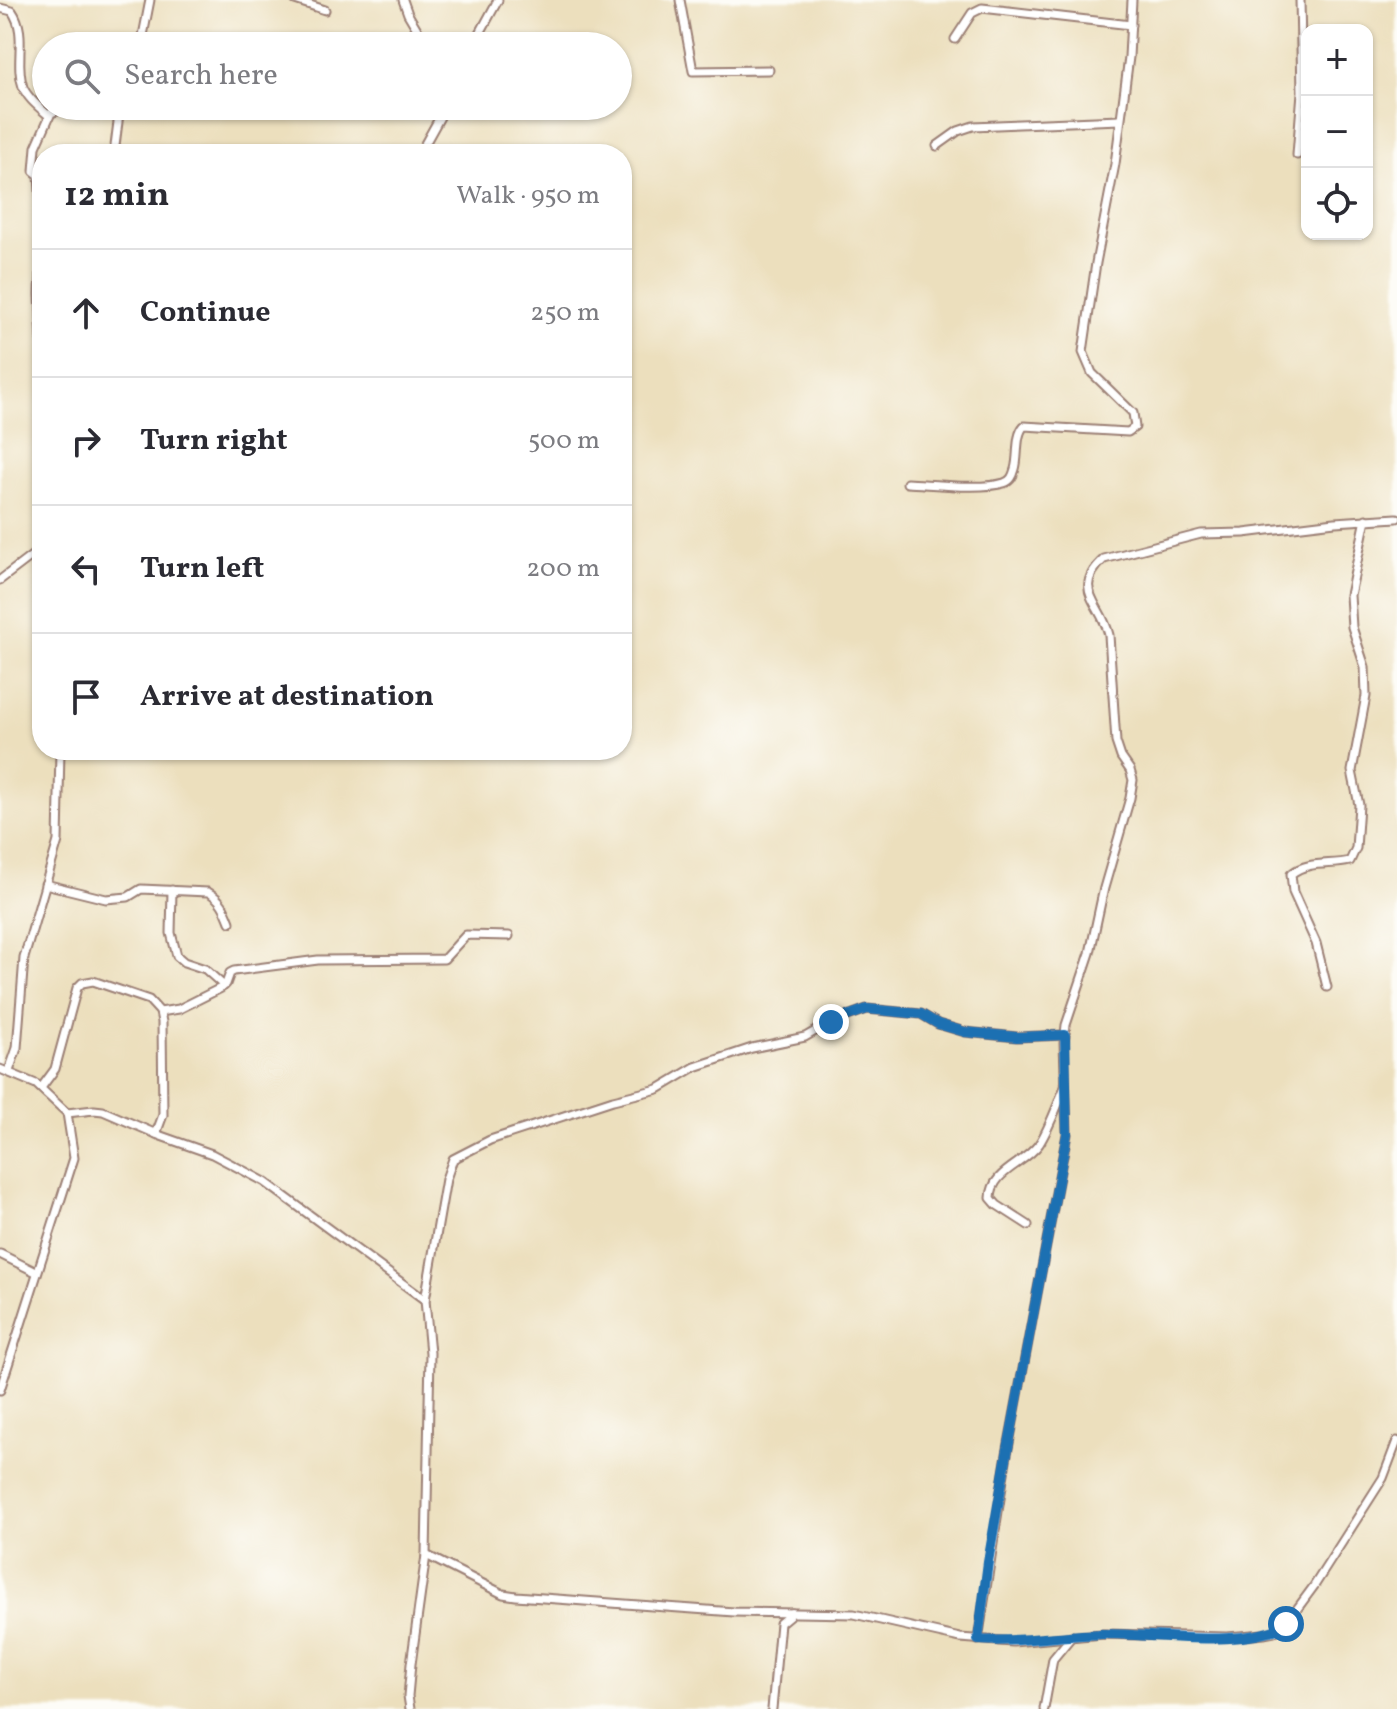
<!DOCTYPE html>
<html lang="en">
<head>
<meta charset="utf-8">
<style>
	body { margin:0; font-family:Vollkorn,serif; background:#f7f7f7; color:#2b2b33 }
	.controls { position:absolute; right:24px; top:24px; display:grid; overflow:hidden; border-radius:16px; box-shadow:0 2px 6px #0004 }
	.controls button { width:72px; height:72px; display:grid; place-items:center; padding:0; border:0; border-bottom:2px solid #e1e1e2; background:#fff; color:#2b2b33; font:40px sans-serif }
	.stop { position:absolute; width:24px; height:24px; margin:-18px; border:6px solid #1f6fb2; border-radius:50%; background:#fff }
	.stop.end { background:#1f6fb2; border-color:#fff; box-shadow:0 2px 8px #0008 }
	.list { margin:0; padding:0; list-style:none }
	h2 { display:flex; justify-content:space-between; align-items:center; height:104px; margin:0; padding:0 32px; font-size:34px }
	h2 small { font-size:26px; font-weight:400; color:#7c7c81 }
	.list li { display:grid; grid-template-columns:52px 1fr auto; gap:24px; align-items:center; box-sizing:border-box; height:128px; padding:0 32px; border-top:2px solid #e1e1e2 }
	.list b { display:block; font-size:30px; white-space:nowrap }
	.list em { font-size:26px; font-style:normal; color:#7c7c81 }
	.icon { flex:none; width:44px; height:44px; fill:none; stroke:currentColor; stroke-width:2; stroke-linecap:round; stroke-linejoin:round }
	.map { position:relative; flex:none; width:1397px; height:1709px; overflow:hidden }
	.search { position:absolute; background:#fff; box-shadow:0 2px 6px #0004; left:32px; top:32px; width:600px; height:88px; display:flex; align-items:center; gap:20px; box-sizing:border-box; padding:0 28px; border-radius:44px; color:#7c7c81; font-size:30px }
	.panel { position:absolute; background:#fff; box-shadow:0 2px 6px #0004; left:32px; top:144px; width:600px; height:616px; border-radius:32px }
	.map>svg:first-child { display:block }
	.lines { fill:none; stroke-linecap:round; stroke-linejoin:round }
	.street-casing { stroke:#9b7f74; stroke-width:11 }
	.street { stroke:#fff; stroke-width:7 }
	.route { stroke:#1f6fb2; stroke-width:10 }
</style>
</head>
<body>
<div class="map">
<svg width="1397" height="1709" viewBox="0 0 1397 1709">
	<rect width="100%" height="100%" fill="#fdfcf7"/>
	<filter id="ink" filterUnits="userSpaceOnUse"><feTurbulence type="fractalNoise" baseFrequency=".0125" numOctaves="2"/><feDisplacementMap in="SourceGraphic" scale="16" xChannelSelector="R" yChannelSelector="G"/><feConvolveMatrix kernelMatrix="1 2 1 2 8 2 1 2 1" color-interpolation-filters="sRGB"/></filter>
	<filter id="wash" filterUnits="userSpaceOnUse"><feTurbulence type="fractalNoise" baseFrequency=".006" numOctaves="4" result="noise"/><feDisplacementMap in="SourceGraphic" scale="32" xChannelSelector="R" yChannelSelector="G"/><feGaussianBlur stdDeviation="1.8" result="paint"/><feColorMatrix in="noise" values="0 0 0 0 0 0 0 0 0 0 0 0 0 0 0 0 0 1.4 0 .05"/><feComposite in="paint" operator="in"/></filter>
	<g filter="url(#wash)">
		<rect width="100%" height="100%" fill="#ecdfbd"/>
	</g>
	<g filter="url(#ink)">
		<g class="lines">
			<g class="street-casing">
				<g id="street">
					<polyline points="295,0 325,10"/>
					<polyline points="403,0 408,14 427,46"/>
					<polyline points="680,0 693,71 769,70"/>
					<path d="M0 8 12 11C28 34 14 62 23 87 27 98 40 108 49 116"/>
					<polyline points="955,39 972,13 982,8 1131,25"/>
					<polyline points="141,46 150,0"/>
					<polyline points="473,46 498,0"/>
					<polyline points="937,146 958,131 973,126 1120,120"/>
					<polyline points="421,151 446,106"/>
					<polyline points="114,154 120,106"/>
					<polyline points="1297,155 1302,92 1300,0"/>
					<polyline points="42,221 39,175 34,171 36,147 51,113 72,106"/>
					<polyline points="42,235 40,294 42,343"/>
					<path d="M907 483C932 484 981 490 1004 483 1011 481 1013 476 1015 469 1019 456 1015 436 1024 426L1128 432 1135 427 1133 413 1092 373 1083 352 1096 263 1115 164 1129 57 1132 0"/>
					<polyline points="0,580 42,548"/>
					<path d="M45 884 106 899 128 897 141 889 208 892C221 899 225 909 230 922"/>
					<polyline points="172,890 171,933 177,956 184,962 205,969 224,986"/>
					<path d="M1327 987 1316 943 1293 892 1291 874C1309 860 1330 866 1350 861L1356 848 1359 805 1352 771 1366 696 1365 667 1352 627 1350 595 1366 519"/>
					<polyline points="160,1012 179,1009 221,988 226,984 230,973 234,971 318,960 444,959 466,935 509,936"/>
					<polyline points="0,1069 36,1084 67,1113 74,1158 0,1390"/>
					<polyline points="9,1071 17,1048 24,958 58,841 60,750"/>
					<polyline points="41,1088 55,1069 77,988 82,983 93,981 149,1000 160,1012 162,1022 163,1115 156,1134"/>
					<polyline points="67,1113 94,1110 103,1111 161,1136 212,1154 265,1182 425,1300"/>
					<path d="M1028 1225 997 1205 991 1198C991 1171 1025 1164 1039 1144 1050 1127 1057 1105 1065 1087"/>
					<polyline points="0,1254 36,1272"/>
					<polyline points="426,1555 503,1594 516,1596 734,1612 854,1614 960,1638 1013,1642 1103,1634 1227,1637 1264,1634 1274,1632 1286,1624 1314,1586 1383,1478 1397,1441"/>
					<path d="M978 1640 1007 1454 1067 1134 1064 1043 1066 1025 1090 953 1104 888 1130 798 1133 780 1130 770 1121 757 1116 742 1109 635C1102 603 1070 590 1104 559L1201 534 1244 533 1335 522 1397 518"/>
					<polyline points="410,1709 408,1696 411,1664 426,1555 430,1353 425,1300 446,1179 453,1159 490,1140 613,1100 658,1089 695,1067 752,1048 805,1037 831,1022 867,1009 921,1014 938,1024 965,1032 1017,1037 1065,1035"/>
					<polyline points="772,1709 780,1623 792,1613"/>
					<polyline points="1044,1709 1053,1659 1072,1636"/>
				</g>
			</g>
			<use href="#street" class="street"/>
		</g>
	</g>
	<g class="lines" filter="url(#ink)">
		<path class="route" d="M831 1022 867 1009 921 1014 938 1024 965 1032 1017 1037 1065 1035 1067 1134 1007 1454 988 1562 978 1640C1020 1643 1060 1635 1102 1634 1149 1633 1247 1650 1286 1624"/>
	</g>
</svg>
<div class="controls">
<button>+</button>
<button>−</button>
<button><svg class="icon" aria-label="locate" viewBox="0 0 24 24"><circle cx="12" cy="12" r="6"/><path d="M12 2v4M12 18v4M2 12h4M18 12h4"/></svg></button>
</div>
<div class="stop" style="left:1286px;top:1624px"></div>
<div class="stop end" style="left:831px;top:1022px"></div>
<div class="search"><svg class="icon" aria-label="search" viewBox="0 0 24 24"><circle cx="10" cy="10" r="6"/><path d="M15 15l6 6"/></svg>Search here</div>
<section class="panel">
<h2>12 min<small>Walk · 950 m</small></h2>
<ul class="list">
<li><svg class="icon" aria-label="ahead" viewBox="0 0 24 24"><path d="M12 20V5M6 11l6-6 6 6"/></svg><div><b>Continue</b></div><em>250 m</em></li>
<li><svg class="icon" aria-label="right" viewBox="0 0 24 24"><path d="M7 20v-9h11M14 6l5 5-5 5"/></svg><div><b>Turn right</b></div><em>500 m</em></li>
<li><svg class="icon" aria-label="left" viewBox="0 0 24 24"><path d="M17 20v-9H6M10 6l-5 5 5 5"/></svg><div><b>Turn left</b></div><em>200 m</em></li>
<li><svg class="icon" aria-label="arrive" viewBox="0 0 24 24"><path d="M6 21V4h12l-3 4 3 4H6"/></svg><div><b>Arrive at destination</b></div></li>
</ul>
</section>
</div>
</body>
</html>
